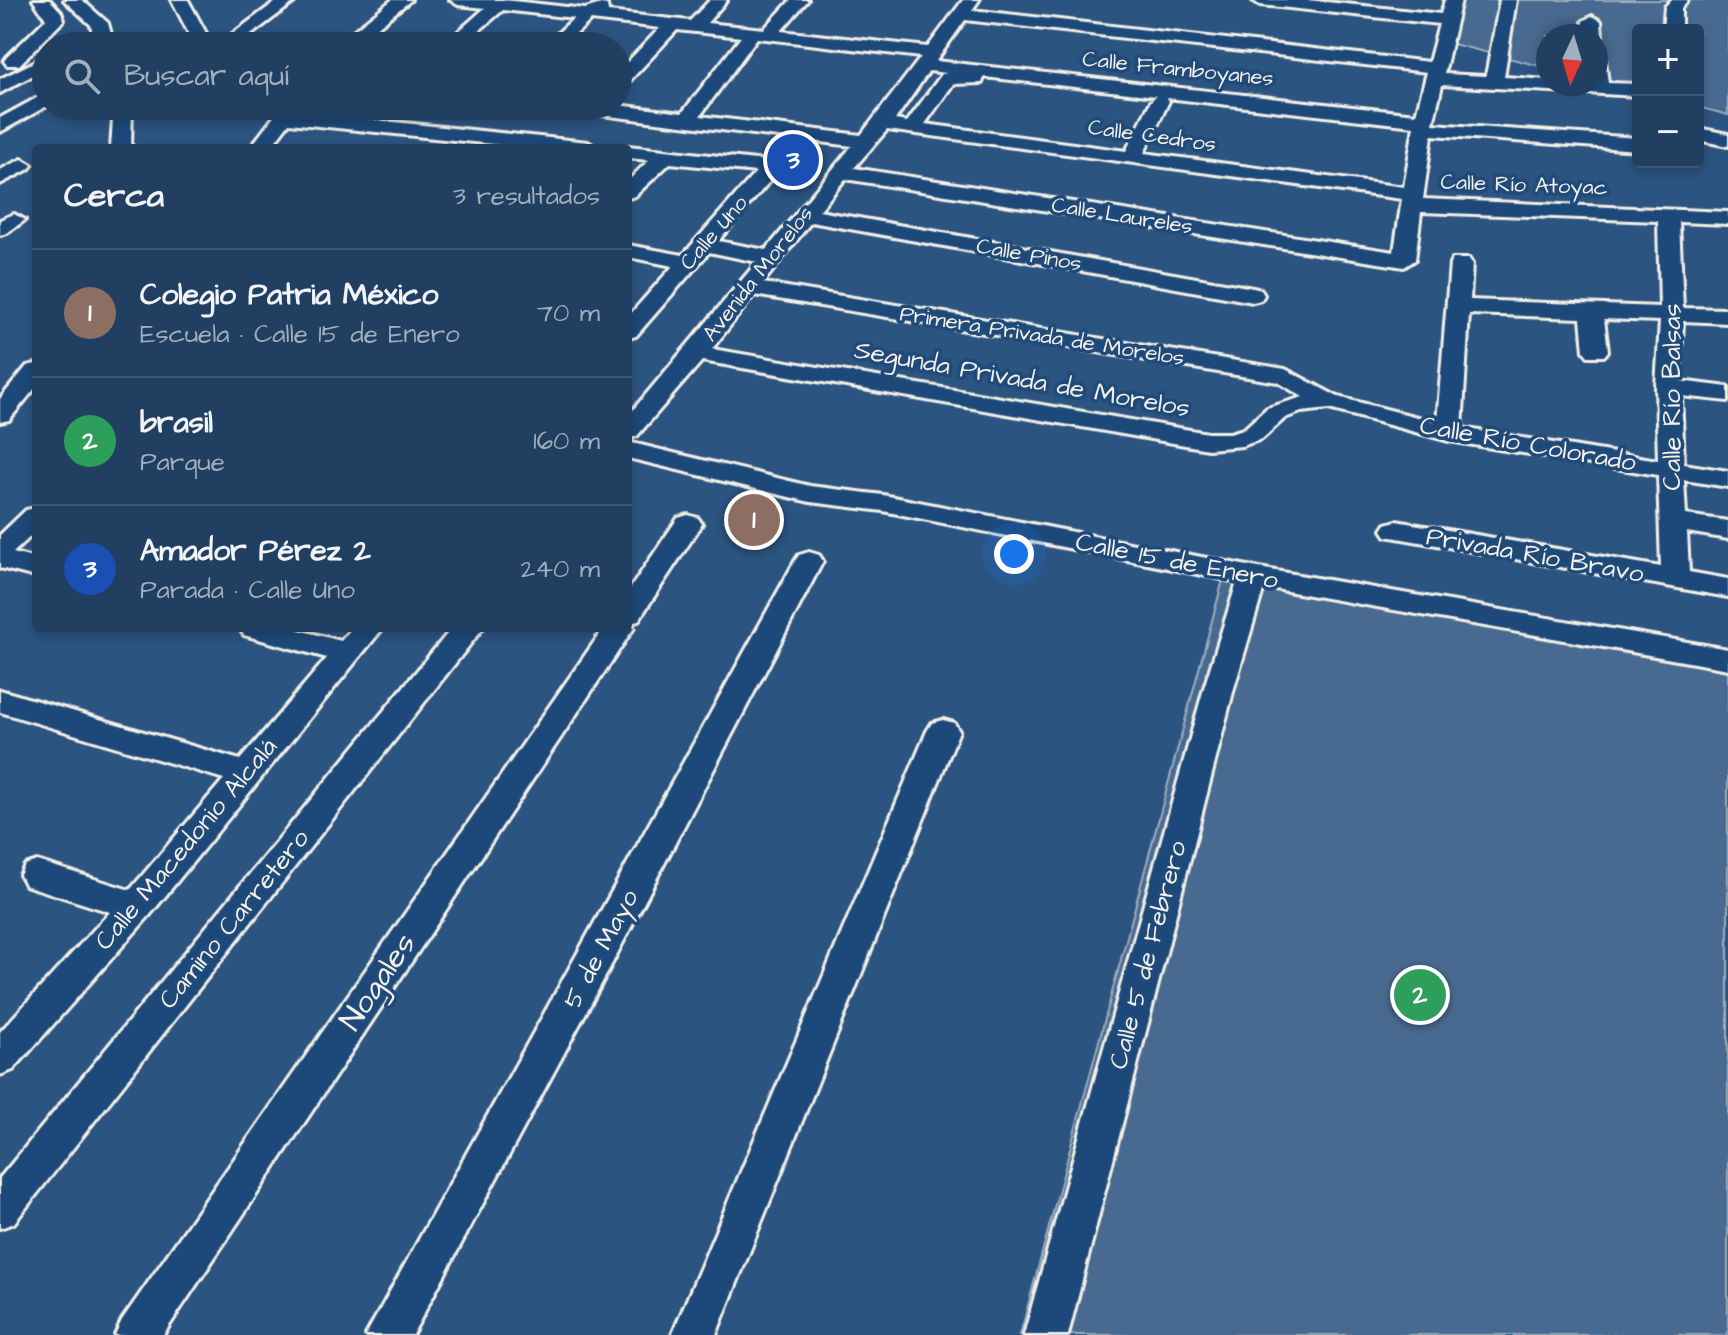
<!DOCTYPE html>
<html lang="es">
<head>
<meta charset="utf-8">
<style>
	body { margin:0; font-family:"Architects Daughter",sans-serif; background:#294667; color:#f1f3f6 }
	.controls { position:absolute; right:24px; top:24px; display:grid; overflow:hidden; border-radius:8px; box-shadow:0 4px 12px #0003 }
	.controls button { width:72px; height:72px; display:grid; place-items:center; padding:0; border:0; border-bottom:2px solid #3e5876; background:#213f61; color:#f1f3f6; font:40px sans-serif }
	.compass { position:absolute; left:1536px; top:24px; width:72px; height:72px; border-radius:50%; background:#213f61; box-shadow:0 4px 12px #0003; rotate:184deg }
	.you { position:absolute; left:1014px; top:554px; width:28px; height:28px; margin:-20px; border:6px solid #fff; border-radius:50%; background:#1a73e8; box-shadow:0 0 0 12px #1a73e833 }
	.badge { display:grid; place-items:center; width:52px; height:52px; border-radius:50%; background:#95b2f1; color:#fff; font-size:26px; font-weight:700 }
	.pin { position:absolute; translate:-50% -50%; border:4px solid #fff; box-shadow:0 2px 8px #0006 }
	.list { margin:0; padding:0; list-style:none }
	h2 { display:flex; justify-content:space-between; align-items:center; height:104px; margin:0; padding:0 32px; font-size:34px }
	h2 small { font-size:26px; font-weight:400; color:#a2afbd }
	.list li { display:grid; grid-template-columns:52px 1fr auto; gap:24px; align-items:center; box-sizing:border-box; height:128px; padding:0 32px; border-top:2px solid #3e5876 }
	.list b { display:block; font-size:30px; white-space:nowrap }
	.list p { margin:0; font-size:26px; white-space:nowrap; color:#a2afbd }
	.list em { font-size:26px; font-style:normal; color:#a2afbd }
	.icon { flex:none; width:44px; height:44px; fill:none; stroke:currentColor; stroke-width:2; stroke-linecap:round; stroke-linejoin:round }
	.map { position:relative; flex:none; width:1728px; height:1335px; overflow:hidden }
	.search { position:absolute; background:#213f61; box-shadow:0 4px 12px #0003; left:32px; top:32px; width:600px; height:88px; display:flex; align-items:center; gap:20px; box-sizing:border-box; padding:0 28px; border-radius:44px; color:#a2afbd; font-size:30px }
	.panel { position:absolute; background:#213f61; box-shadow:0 4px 12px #0003; left:32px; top:144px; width:600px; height:488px; border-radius:8px }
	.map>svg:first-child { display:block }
	.green { fill:#496b90; stroke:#9eaebc; stroke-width:2 }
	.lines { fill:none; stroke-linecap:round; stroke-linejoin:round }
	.minor-casing { stroke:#f4f1e8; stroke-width:6 }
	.minor { fill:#1f4a7a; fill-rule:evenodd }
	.labels { text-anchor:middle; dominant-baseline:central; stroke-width:7; stroke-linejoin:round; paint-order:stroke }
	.far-street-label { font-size:22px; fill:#f4f1e8; stroke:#1f4a7a }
	.street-label { font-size:26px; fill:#f4f1e8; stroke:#1f4a7a }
	.near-street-label { font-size:32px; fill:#f4f1e8; stroke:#1f4a7a }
</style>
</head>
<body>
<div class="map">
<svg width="1728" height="1335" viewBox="0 0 1728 1335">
	<rect width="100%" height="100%" fill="#2c5481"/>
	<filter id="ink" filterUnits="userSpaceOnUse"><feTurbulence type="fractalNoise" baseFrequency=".0125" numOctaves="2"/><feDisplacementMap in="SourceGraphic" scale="16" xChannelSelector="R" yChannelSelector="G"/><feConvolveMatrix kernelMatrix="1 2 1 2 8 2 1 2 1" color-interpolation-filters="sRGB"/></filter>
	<g filter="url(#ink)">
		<g class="green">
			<polygon points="1453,0 1728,0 1728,115 1698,107 1698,30 1638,30 1638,92 1596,81 1596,36 1548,36 1548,68 1441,41"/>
			<polygon points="1228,561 1728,655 1728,1335 1020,1335"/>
		</g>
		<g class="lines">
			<g class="minor-casing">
				<g id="minor">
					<polygon points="33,0 50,0 61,12 64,20 19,65 7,65 4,61 7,57 46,19"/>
					<polygon points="64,0 82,0 108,23 114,46 96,46 91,25"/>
					<polygon points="172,0 188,0 213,46 195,46"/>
					<polygon points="278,0 297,0 236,46 216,46"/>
					<polygon points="392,0 411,0 354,46 334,46"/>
					<path d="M450 0H504L585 9 601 4 607 5 608 12 690 21 710 0H727L707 23 764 29 791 0H808L781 31 928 47 963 0H979L972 10 1429 62 1439 24 1260 5 1252 0H1307L1441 14 1445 0H1461L1444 74 1486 76 1500 0H1516L1504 77 1548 80V84H1596V55L1605 60 1608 83 1638 84V96L1442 85 1433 124 1638 138V150L1432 135 1423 199 1728 212V224L1679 222 1683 308 1728 309V323L1683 321 1680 381 1728 387V401L1681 396 1684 464 1728 471V487L1684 480 1686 515 1728 521V539L1687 532 1689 572 1728 579V597L1386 536 1382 530 1386 524 1396 521 1661 567 1658 475 1449 441 1329 409 1301 412 1285 418 1262 439 1242 446 1208 449 702 361 637 436 628 439V416L757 262 709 252 636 336 628 338V317L673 266 628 257V245L683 255 756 172 670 163 635 196 628 198V181L649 160 628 158V148H621L628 146 765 161 786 138 577 112 568 106 618 105 682 113 741 37 677 30 624 87 618 88V72L660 28 591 20 563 46H544L574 18 503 10 461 46H442L485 8 458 5ZM965 20 1427 72 1416 114 936 61ZM757 38 921 57 861 135 700 116ZM929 71 947 73 942 74 907 122 895 120ZM984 77 1156 96 1151 101 1126 151 925 124 953 84 982 83ZM1167 98 1414 126 1404 187 1144 153 1169 101ZM887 130 1402 199 1394 252 854 168ZM805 140 852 146 766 250 718 241ZM845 179 1404 267 1415 260 1421 212 1658 221 1660 307 1470 300 1472 264 1469 259H1453L1450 264 1437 422 1338 397 1285 369 763 283 811 222 1253 302 1261 300 1264 295 1261 290 1253 288 819 211ZM754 295 1278 382 1303 397 1267 408 1244 429 1230 433H1208L712 349ZM1469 314 1581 318 1584 351 1588 356H1604L1608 351 1604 319 1660 321 1656 387 1658 460 1462 428Z"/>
					<polygon points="1671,0 1688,0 1681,8 1681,30 1663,30 1665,7"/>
					<polygon points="1592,16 1601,21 1602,36 1596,40 1596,36 1584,36 1583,21"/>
					<polygon points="40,59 46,60 46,68 0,93 0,79"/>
					<polygon points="46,93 47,106 0,132 0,118"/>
					<polygon points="114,106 132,106 131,148 111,148"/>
					<polygon points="282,106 301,106 297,112 588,142 598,148 531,148 289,123 270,148 250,148"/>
					<polygon points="1698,128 1728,134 1728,146 1698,140"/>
					<polygon points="22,159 32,165 29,169 0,184 0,170"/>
					<polygon points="14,214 25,220 7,233 0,235 0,220"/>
					<polygon points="36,364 36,387 9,420 0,422 0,399 27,366"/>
					<polygon points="628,442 810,486 883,495 1253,567 1728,649 1728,669 1264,587 1234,688 1068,1335 1024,1335 1204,688 1237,582 883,511 810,502 628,458"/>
					<polygon points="36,508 36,531 13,553 36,559 36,577 0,568 0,535 26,510"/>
					<polygon points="688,515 698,518 702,524 638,621 631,623 634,628 629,635 163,1335 115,1335 122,1320 604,628 628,628 628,592 678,518"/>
					<polygon points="809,552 819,555 823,561 598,990 412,1335 366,1335 795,561 799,555"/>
					<polygon points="239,628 291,628 341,641 352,628 383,628 149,916 13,1070 0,1075 0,1032 110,912 25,885 20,875 25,865 37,861 130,890 224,779 0,712 0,690 240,760 327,658 244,635"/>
					<polygon points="452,628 483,628 14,1223 0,1228 0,1178"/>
					<polygon points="943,720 954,723 959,731 716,1335 672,1335 927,731 932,723"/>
				</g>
			</g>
			<use href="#minor" class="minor"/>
		</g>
	</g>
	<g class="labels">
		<g class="far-street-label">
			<text transform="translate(1178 69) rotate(6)">Calle Framboyanes</text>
			<text transform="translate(1152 136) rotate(8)">Calle Cedros</text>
			<text transform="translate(1524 185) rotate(2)">Calle Río Atoyac</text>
			<text transform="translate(1122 216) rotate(9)">Calle Laureles</text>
			<text transform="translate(714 233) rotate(-49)">Calle Uno</text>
			<text transform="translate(1029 255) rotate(10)">Calle Pinos</text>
			<text transform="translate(758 274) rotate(-52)">Avenida Morelos</text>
			<text transform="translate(1042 336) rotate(9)">Primera Privada de Morelos</text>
		</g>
		<g class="street-label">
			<text transform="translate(1022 379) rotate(10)">Segunda Privada de Morelos</text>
			<text transform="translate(1672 397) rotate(-90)">Calle Río Balsas</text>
			<text transform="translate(1528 444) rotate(10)">Calle Río Colorado</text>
			<text transform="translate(1535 555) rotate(10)">Privada Río Bravo</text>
			<text transform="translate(1177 561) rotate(11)">Calle 15 de Enero</text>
			<text transform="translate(186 844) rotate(-50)">Calle Macedonio Alcalá</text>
			<text transform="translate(234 919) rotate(-51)">Camino Carretero</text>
			<text transform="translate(601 949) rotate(-62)">5 de Mayo</text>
			<text transform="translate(1148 955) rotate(-75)">Calle 5 de Febrero</text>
		</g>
		<g class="near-street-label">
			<text transform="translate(378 982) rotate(-56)">Nogales</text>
		</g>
	</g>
</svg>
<div class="controls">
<button>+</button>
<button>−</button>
</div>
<svg class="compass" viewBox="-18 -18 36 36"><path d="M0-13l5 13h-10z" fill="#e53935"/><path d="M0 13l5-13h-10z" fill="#a2afbd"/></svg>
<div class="you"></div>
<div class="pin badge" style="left:754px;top:520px;background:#8d6e63">1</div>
<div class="pin badge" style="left:1420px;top:995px;background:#2e9e5b">2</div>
<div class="pin badge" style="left:793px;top:160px;background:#1a4fb4">3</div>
<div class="search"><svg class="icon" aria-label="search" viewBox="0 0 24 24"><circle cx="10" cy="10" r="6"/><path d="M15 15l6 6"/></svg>Buscar aquí</div>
<section class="panel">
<h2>Cerca<small>3 resultados</small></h2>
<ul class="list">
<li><span class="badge" style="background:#8d6e63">1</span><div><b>Colegio Patria México</b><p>Escuela · Calle 15 de Enero</p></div><em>70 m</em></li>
<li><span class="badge" style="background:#2e9e5b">2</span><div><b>brasil</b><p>Parque</p></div><em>160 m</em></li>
<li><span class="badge" style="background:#1a4fb4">3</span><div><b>Amador Pérez 2</b><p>Parada · Calle Uno</p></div><em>240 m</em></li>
</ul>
</section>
</div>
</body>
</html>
